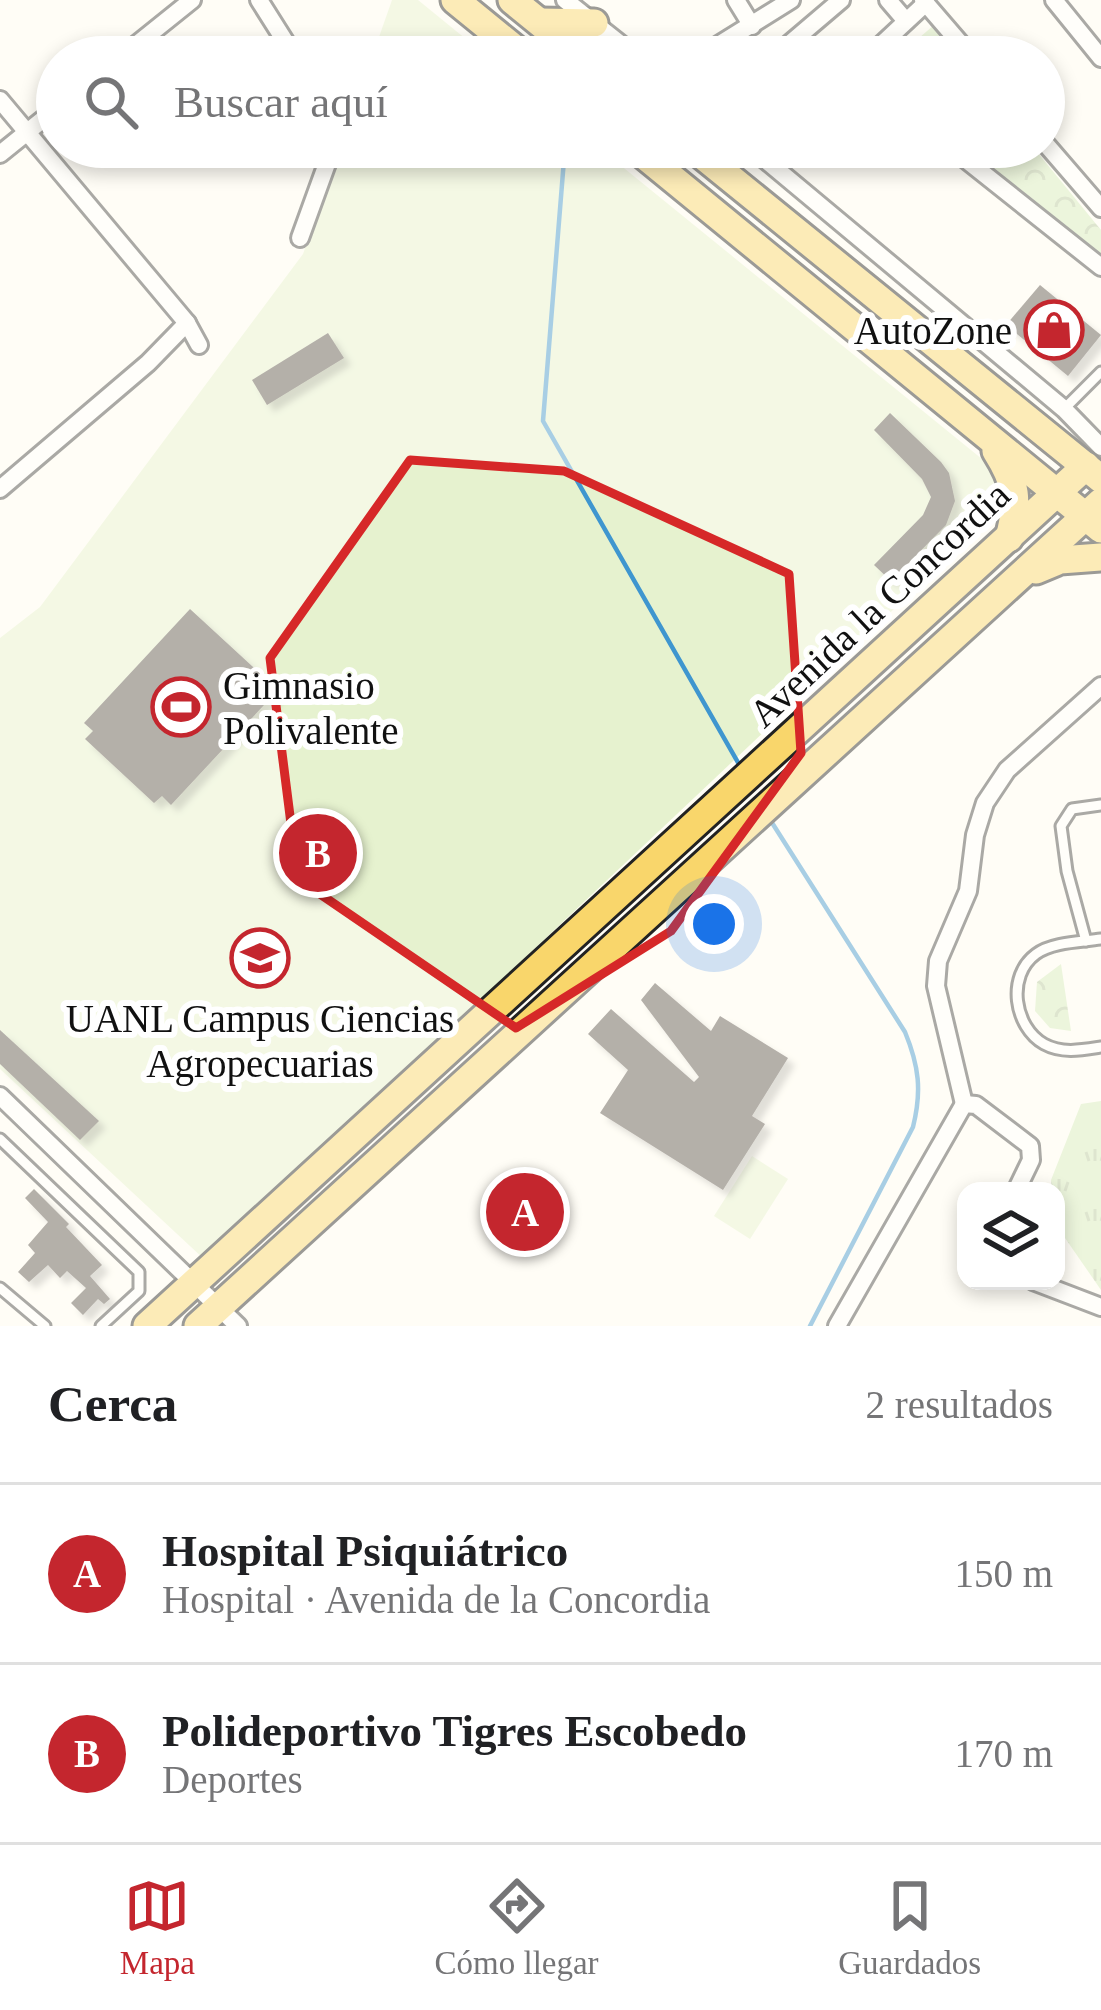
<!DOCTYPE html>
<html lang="es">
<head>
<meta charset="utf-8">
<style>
	body { margin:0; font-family:"Times New Roman",serif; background:#f6f6f6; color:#202124 }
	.controls { position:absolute; right:36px; bottom:36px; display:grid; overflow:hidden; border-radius:24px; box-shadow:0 6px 18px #0003 }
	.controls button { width:108px; height:108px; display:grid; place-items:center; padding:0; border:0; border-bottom:3px solid #e0e0e0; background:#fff; color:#202124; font:60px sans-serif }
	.you { position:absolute; left:714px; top:924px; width:42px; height:42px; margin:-30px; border:9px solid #fff; border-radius:50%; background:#1a73e8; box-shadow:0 0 0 18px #1a73e833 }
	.badge { display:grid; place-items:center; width:78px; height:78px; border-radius:50%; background:#c4262e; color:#fff; font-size:39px; font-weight:700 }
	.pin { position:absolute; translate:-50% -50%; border:6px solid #fff; box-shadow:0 3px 12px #0006 }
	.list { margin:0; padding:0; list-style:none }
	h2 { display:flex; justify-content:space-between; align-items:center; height:156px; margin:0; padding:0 48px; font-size:51px }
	h2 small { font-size:39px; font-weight:400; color:#757577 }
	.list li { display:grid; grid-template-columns:78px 1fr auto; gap:36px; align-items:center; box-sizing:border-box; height:180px; padding:0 48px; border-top:3px solid #e0e0e0 }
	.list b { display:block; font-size:45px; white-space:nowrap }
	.list p { margin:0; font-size:39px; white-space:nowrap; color:#757577 }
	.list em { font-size:39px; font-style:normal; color:#757577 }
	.icon { flex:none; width:66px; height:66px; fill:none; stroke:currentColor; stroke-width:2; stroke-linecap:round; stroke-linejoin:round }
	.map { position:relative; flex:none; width:1101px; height:1326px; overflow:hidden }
	.search { position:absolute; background:#fff; box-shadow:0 6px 18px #0003; left:36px; right:36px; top:36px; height:132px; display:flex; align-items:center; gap:30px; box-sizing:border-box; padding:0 42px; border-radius:66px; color:#757577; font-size:45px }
	.sheet { height:516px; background:#fff }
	nav { display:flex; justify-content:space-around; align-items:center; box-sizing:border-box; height:168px; border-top:3px solid #e0e0e0; background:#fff; font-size:33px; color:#757577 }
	nav a { display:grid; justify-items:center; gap:6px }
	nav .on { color:#c4262e }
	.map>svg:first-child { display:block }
	.grass { fill:url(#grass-tufts) }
	.park { fill:url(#park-crowns) }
	.pitch { fill:#e6f2cf }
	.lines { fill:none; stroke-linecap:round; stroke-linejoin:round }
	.stream { stroke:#3f96cf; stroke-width:4.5 }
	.building { fill:#5a524d; filter:url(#shadow) }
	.service-casing { stroke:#444; stroke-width:15 }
	.minor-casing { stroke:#444; stroke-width:22 }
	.primary-casing { stroke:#222; stroke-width:33 }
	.service { stroke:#fff; stroke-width:9 }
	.minor { stroke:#fff; stroke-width:16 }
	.primary { stroke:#f9d66b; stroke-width:27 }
	.marked { fill:none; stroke:#d62828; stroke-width:9; stroke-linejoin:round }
	.labels { text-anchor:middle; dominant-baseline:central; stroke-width:12; stroke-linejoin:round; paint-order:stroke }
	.poi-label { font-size:39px; fill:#111; stroke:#fff; text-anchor:end }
	.street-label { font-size:39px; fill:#111; stroke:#fff }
</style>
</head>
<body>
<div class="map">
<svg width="1101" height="1326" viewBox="0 0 1101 1326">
	<defs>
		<pattern id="grass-tufts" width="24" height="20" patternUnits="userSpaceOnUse" patternTransform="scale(3)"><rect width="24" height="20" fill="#d5ebbd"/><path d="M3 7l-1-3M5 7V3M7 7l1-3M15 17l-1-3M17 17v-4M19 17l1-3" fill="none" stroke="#b6c8a1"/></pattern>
		<pattern id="park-crowns" width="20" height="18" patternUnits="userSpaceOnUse" patternTransform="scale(3)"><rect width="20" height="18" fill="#d5ebbd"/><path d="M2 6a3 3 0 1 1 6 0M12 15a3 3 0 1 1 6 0" fill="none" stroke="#b6c8a1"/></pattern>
		<filter id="shadow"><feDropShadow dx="7" dy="7" stdDeviation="3" flood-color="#0004"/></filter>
	</defs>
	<rect width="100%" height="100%" fill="#fffdf5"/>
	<polygon class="grass" points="1101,1101 1101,1290 1056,1225 1056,1191 1052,1191 1051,1180 1081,1104"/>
	<g class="park">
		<polygon points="934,25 959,57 897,57"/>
		<polygon points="965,147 1033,147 1101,230 1101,254"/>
		<polygon points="1061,964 1071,1031 1050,1028 1035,1011 1037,982"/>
	</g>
	<g class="pitch">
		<polygon points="392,0 418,0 488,57 372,57"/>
		<polygon points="340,147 598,147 998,472 1003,506 205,1260 0,1069 0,638 40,607 303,254"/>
		<polygon points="752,1156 788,1179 750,1239 714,1216"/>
	</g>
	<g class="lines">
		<g class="stream">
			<polyline points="565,147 543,421 740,766"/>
			<path d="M769 818 905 1032C919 1066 922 1091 913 1127L810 1326"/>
		</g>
	</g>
	<g class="building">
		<polygon points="1040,285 1101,335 1068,376 1006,325"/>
		<polygon points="328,333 344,358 267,405 252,380"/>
		<polygon points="890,413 941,462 949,473 955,501 946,525 891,581 874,565 923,515 931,497 922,479 874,430"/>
		<polygon points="190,609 278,690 171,805 162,796 154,803 85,739 93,731 84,723"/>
		<polygon points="655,983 711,1031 720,1016 788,1058 752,1116 765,1124 723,1190 600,1113 628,1070 588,1034 611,1009 694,1082 699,1077 641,1000"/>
		<polygon points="0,1030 99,1121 80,1140 0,1064"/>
		<polygon points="34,1189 69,1224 66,1227 102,1265 90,1276 110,1299 104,1304 98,1299 83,1315 71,1303 86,1288 67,1271 60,1278 48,1265 29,1282 18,1272 35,1253 28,1245 48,1222 25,1198"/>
	</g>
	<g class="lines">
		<g class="service-casing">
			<g id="service">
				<polyline points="1064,409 1101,372"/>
				<path d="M1101 939C1081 942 1052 942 1036 954 1006 976 1014 1027 1044 1044 1062 1054 1082 1050 1101 1047"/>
				<polyline points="1086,941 1067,871 1061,826 1072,809 1101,805"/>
				<polyline points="0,1139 139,1272 139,1291 101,1326"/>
				<polyline points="0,1288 45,1326"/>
			</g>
		</g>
		<g class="minor-casing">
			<g id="minor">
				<polyline points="259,0 295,57"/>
				<polyline points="565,0 637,57"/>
				<polyline points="736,0 752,26"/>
				<polyline points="888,0 906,21"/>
				<polyline points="923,0 972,57"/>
				<polyline points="1054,0 1101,58"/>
				<polyline points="121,57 192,0"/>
				<polyline points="699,57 791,0"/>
				<polyline points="774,57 841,0"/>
				<polyline points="868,57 926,3"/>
				<polyline points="0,100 187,323 199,345"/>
				<polyline points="1044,142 1101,208"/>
				<polyline points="750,147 1064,409 1101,447"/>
				<polyline points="950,147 1101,267"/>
				<polyline points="0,154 57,108"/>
				<polyline points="300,238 333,147"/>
				<polyline points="0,489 148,363 187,323"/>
				<polyline points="0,1096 238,1326"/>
				<polyline points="964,1104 936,986 938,961 968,891 975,835 985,803 1007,770 1101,686"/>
				<polyline points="1033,1281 1101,1307"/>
				<polyline points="837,1326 964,1104 976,1105 1030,1146 1031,1160 1016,1191"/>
			</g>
		</g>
		<g class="primary-casing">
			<g id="primary">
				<polyline points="455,0 525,57"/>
				<polyline points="512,0 582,57"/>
				<polyline points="540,22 594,23"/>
				<polyline points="634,147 1101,529"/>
				<polyline points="692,147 1101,479"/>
				<path d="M996 451C1017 484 1019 501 1009 538"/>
				<polyline points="1036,570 1060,560 1101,557"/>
				<polyline points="147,1326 1086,466"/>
				<polyline points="198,1326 1101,502"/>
			</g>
		</g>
		<use href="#service" class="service"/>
		<use href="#minor" class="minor"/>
		<use href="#primary" class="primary"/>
	</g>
	<path d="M0 0H1101V1326H0ZM410 460 564 471 789 574 801 753 671 931 516 1028 298 879 270 658Z" fill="#fffdf5" fill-opacity=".55" fill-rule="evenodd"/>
	<path class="marked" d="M410 460 564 471 789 574 801 753 671 931 516 1028 298 879 270 658Z"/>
	<defs>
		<g id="shop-ring" transform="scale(3)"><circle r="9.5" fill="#fff" stroke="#c4262e" stroke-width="1.5"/><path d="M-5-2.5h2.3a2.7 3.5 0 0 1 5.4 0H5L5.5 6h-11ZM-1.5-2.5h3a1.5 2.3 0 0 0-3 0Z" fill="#c4262e"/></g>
		<g id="stadium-ring" transform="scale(3)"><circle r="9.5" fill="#fff" stroke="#c4262e" stroke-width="1.5"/><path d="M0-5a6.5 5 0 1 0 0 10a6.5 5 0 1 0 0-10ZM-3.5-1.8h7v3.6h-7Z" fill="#c4262e"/></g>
		<g id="university-ring" transform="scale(3)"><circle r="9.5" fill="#fff" stroke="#c4262e" stroke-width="1.5"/><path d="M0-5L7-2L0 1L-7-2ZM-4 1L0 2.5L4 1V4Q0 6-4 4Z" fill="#c4262e"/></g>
	</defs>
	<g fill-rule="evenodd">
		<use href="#shop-ring" x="1054" y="330"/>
		<use href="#stadium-ring" x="181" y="707"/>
		<use href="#university-ring" x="260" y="958"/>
	</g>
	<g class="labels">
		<g class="poi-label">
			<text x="1012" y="330">AutoZone</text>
			<text x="223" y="685" text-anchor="start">Gimnasio<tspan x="223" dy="45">Polivalente</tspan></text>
			<text x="260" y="1018" text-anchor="middle">UANL Campus Ciencias<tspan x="260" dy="45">Agropecuarias</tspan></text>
		</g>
		<g class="street-label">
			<text transform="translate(879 604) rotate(-43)">Avenida la Concordia</text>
		</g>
	</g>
</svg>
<div class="controls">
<button><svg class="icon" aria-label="layers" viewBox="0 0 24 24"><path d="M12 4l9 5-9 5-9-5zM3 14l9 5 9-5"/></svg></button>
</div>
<div class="you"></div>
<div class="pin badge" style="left:525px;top:1212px">A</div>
<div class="pin badge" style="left:318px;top:853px">B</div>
<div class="search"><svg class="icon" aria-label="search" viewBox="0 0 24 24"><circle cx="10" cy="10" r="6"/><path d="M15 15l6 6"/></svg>Buscar aquí</div>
</div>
<section class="sheet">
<h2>Cerca<small>2 resultados</small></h2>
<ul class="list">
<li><span class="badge">A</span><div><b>Hospital Psiquiátrico</b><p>Hospital · Avenida de la Concordia</p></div><em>150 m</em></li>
<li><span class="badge">B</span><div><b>Polideportivo Tigres Escobedo</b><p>Deportes</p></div><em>170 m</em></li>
</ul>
</section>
<nav>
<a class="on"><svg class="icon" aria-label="map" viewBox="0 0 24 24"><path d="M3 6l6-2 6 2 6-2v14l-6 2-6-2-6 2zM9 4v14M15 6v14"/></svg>Mapa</a>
<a><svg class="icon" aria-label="directions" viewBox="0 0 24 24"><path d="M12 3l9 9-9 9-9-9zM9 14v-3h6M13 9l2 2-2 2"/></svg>Cómo llegar</a>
<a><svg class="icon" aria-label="saved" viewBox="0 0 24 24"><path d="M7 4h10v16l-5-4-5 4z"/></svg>Guardados</a>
</nav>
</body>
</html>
